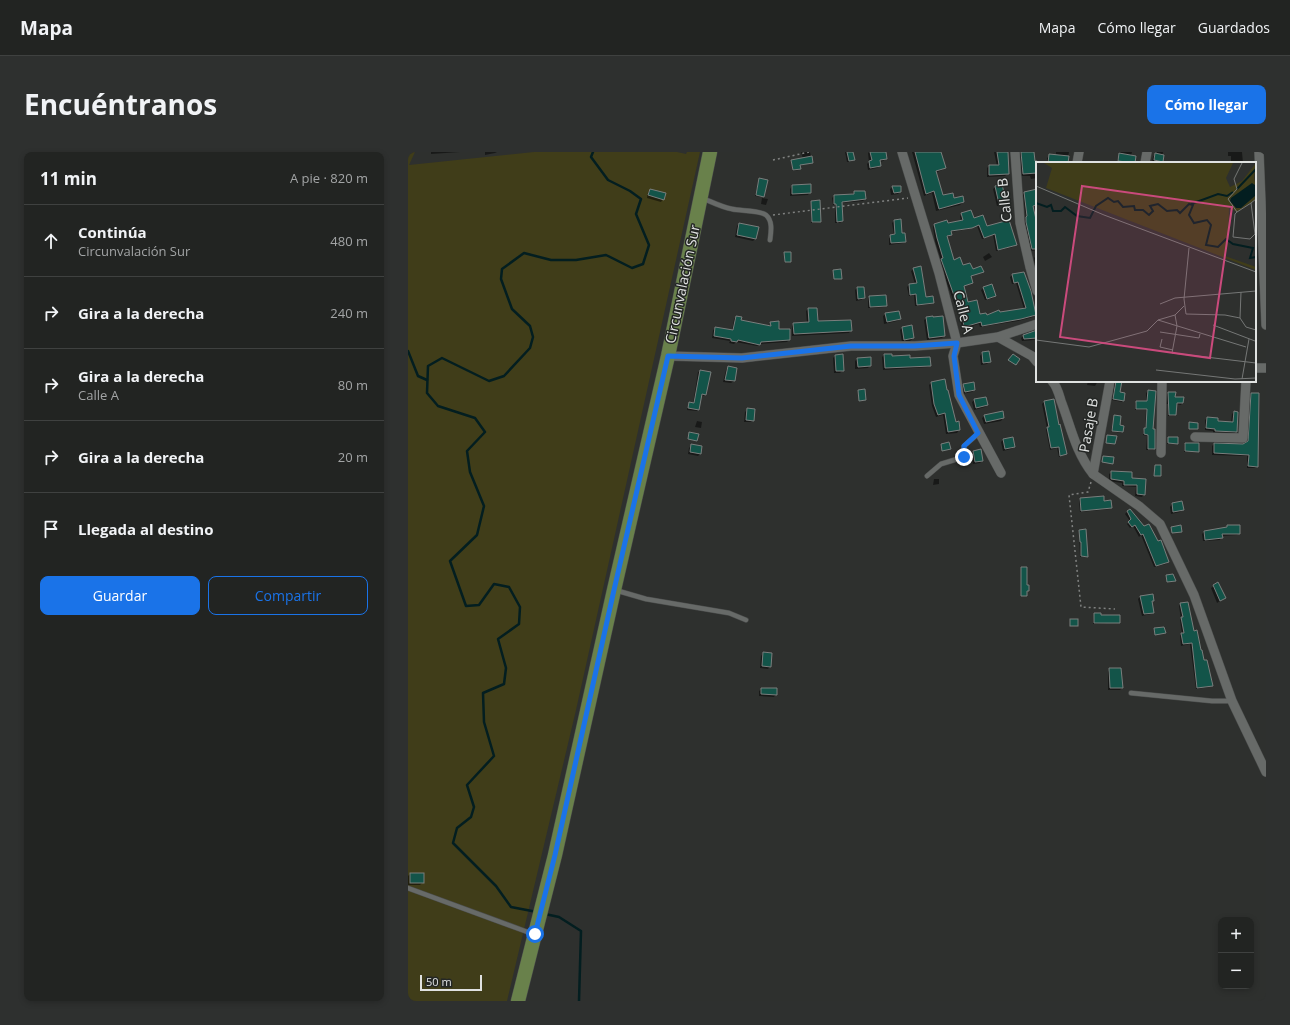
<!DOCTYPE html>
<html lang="es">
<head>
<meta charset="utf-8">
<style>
	body { margin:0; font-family:"Open Sans",sans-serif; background:#2e302f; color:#f1f3f6 }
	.controls { position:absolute; right:12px; bottom:12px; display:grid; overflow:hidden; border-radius:8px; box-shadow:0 2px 6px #0003 }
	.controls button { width:36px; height:36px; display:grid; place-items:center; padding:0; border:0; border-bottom:1px solid #3f4140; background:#222422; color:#f1f3f6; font:20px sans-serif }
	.scale { position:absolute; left:12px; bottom:10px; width:62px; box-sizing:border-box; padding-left:4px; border:2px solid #e0e2e1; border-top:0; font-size:11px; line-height:14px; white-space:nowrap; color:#e0e2e1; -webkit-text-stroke:3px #242725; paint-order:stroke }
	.stop { position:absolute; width:12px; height:12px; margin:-9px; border:3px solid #1a73e8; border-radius:50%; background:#fff }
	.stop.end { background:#1a73e8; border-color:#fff; box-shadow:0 1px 4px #0008 }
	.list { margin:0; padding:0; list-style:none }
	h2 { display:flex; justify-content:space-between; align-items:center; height:52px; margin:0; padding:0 16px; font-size:17px }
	h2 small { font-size:13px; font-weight:400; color:#a2a4a5 }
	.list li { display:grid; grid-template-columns:26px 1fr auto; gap:12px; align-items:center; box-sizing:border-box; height:72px; padding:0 16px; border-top:1px solid #3f4140 }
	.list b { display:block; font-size:15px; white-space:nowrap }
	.list p { margin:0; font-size:13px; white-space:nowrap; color:#a2a4a5 }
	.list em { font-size:13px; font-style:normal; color:#a2a4a5 }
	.actions { display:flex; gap:8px; padding:12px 16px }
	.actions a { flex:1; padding:9px 0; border:1px solid #1a73e8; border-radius:8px; text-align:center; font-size:14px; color:#1a73e8 }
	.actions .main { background:#1a73e8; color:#fff }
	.icon { flex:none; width:22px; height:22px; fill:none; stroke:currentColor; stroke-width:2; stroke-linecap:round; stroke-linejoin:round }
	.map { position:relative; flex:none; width:858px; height:849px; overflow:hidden; border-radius:8px }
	header { display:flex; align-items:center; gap:24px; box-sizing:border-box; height:56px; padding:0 20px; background:#222422; border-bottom:1px solid #3f4140 }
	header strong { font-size:19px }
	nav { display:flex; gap:22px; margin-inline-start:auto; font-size:14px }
	.intro { display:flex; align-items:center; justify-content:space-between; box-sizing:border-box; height:96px; padding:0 24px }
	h1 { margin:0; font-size:28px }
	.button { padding:10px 18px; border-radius:8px; background:#1a73e8; color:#fff; font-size:14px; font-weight:700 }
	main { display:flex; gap:24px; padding:0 24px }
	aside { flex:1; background:#222422; border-radius:8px; box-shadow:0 2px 6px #0003 }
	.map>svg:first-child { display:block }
	.green { fill:#403d19 }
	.shadow { fill:#0007 }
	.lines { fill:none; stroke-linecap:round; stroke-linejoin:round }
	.stream { stroke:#031e20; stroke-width:2.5 }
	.building { fill:#135449; stroke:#7a7e7d }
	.lane-casing { stroke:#4b4d4c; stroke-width:5.5 }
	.street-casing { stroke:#4b4d4c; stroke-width:10 }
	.primary-casing { stroke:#4b4d4c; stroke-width:15 }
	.path { stroke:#808281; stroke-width:1.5; stroke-dasharray:2 3; stroke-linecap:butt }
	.lane { stroke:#676a68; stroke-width:4.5 }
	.street { stroke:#676a68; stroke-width:9 }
	.primary { stroke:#69814b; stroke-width:14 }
	.route { stroke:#1a73e8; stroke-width:5 }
	.labels { text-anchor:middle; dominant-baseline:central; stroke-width:3; stroke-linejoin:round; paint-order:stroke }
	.street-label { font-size:14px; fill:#e0e2e1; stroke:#242725 }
	.inset-river { fill:none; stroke:#031e20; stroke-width:2 }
	.inset-road { fill:none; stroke:#757776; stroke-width:1 }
	.view { fill:#ca4a7c; fill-opacity:0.15; stroke:#ca4a7c; stroke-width:2 }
	.inset-edge { fill:none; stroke:#e0e2e1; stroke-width:2 }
</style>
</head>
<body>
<header>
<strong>Mapa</strong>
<nav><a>Mapa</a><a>Cómo llegar</a><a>Guardados</a></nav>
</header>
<div class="intro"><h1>Encuéntranos</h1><a class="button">Cómo llegar</a></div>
<main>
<aside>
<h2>11 min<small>A pie · 820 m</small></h2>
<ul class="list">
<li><svg class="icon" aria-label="ahead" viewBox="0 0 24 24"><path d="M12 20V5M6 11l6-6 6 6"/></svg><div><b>Continúa</b><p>Circunvalación Sur</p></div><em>480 m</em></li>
<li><svg class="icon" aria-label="right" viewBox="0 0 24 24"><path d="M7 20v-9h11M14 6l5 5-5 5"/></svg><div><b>Gira a la derecha</b></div><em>240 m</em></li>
<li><svg class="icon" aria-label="right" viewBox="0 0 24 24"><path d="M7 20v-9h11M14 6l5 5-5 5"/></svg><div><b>Gira a la derecha</b><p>Calle A</p></div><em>80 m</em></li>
<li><svg class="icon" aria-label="right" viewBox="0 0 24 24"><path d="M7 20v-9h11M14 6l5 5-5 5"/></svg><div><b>Gira a la derecha</b></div><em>20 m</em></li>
<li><svg class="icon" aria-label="arrive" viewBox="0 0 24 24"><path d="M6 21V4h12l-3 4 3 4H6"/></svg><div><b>Llegada al destino</b></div></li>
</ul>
<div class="actions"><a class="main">Guardar</a><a>Compartir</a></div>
</aside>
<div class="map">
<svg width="858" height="849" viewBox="0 0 858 849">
	<rect width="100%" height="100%" fill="#2e302e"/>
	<polygon class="green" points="0,0 7,0 1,13 126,0 269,0 278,2 279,0 292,0 168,558 99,849 0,849"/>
	<g class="shadow">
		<polygon points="23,0 52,0 23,2"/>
		<polygon points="77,0 89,0 87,1 77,3"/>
		<polygon points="393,0 402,0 404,10 391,14 391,18 385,19 383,10 395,7"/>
		<polygon points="437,0 444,0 446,8 444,9 439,10"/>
		<polygon points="461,0 477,0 478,7 475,9 472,10 472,14 469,16 460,18 459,12 461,10 460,1"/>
		<polygon points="504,0 532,0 537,16 534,18 527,21 534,45 555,50 552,53 528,59 524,41 516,44"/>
		<polygon points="586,0 598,0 599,22 597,24 579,25 579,16 581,14 589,14"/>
		<polygon points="613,0 625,0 626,10 639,9 639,6 642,3 648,4 648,0 661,0 659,11 629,11 629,26 623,27 622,24 612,24 611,2"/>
		<polygon points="711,0 724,0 723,4 726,5 725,11 709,11"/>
		<polygon points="749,0 755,0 753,11 744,10 745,5 747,2 749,3"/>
		<polygon points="820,0 834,0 835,11 823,11 823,4 820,4"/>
		<polygon points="801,9 808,9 808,11 800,11"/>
		<polygon points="351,27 356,44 355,45 347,44"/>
		<polygon points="384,34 402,40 400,43 382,44 382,37"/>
		<polygon points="485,35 492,40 490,42 483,43 482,37"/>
		<polygon points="588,35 597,50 595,52 589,54 585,37"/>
		<polygon points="243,38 255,47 253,50 239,46 240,40"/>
		<polygon points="447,40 457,47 455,49 433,51 434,69 432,71 427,71 427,53 425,53 424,46 426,44 444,42"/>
		<polygon points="616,41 629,41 629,54 624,55 629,76 629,98 623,99 617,72 616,67 618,66 615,43"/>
		<polygon points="354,46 360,47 358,53 353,52"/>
		<polygon points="403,50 412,69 411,70 403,71"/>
		<polygon points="554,62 607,93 605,95 588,99 585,83 574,87 569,74 561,77 543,80 543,83 538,86 545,109 564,118 575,119 562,125 564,130 555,135 560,151 572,163 578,164 616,157 608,131 604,132 602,125 605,123 616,121 627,163 625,165 610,169 572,175 571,172 554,177 550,152 547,153 531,110 533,108 527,89 525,75 527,73 553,69 552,64"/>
		<polygon points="486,69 497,89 495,91 481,93 481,86 486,83 484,71"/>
		<polygon points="331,72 348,86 345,89 327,85 329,74"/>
		<polygon points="376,101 382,109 381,110 376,110"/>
		<polygon points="581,101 584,105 577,109 575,105"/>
		<polygon points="628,104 629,104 629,113 627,113 626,106"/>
		<polygon points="506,117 517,146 525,150 523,152 507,154 506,143 501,144 499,135 501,133 507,132 503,119"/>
		<polygon points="449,136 456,146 453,148 448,149 447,138"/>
		<polygon points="576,136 587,143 585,146 577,148 573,138"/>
		<polygon points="462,145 478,153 476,155 460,156 460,146"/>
		<polygon points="400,157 409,170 443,178 441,181 384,184 384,174 386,172 399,171 398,159"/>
		<polygon points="478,162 492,167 489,169 476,172 475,164"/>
		<polygon points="328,165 332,169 361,174 363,171 381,188 379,190 352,192 349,194 328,190 326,192 321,191 322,189 304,186 305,178 308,176 324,179 326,167"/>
		<polygon points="519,166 536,184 534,186 519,188 516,168"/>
		<polygon points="495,175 505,186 502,189 494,190 492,178"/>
		<polygon points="616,184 629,186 626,188 614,189 613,186"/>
		<polygon points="574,201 582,209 579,212 573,213 572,204"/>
		<polygon points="476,203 502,207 522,213 520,215 475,218 474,205"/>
		<polygon points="427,204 435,218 432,221 426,221 425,206"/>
		<polygon points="449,207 462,213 460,216 447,217 447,209"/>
		<polygon points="320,215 328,217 326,229 323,231 315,230 318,218"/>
		<polygon points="292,219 297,242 296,244 293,243 290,258 289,259 279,258 281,251 285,252 290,220"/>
		<polygon points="536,228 548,271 550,270 551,278 549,281 538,282 535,263 528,265 524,254 521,233 523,231"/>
		<polygon points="680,229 690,229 687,234 679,233"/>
		<polygon points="706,229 713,229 711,241 715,248 714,250 704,248"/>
		<polygon points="774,229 791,229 789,231 774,230"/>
		<polygon points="556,233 566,238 564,240 554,242 553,235"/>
		<polygon points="740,239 746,297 745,298 738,298 739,284 735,283 735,279 737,277 738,258 727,258 727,251 729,250 738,250 738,241"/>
		<polygon points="760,241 774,251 773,253 768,252 767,263 766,264 760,264 760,252 758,252 759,242"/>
		<polygon points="844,242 849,314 847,316 839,316 839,304 804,303 804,294 806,292 835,293 839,291 842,244"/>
		<polygon points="567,248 579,253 577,255 566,258 564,250"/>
		<polygon points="645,248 650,274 658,302 651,305 649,296 642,298 638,278 639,276 634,252 636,250"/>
		<polygon points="340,257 345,268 343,270 336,270 337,260"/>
		<polygon points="594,260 595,266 593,269 576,272 574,266 577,264"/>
		<polygon points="826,260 828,279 826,282 805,281 805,279 797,278 797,268 799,266 809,270 823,271 824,262"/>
		<polygon points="706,264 714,280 713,281 703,279"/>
		<polygon points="289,269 294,270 293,276 287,275"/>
		<polygon points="761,286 769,291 759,292"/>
		<polygon points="595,288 606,295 603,297 595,299 593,290"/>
		<polygon points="776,292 777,292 790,299 776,300"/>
		<polygon points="284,293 292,302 290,304 280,302 281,296"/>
		<polygon points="565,300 574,309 572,311 565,312 563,302"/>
		<polygon points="704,320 723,327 737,328 736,342 734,345 727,344 728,335 714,334 714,331 701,329 701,322"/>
		<polygon points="526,327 531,327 531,332 525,333"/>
		<polygon points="695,345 695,350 703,355 702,357 672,360 671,349 672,347"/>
		<polygon points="773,350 774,358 772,360 763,362 762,355 764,352"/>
		<polygon points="721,358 759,410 758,412 746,415 733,383 731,385 725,374 722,376 719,372 722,369 717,362"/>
		<polygon points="819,374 831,381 829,383 813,384 812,388 795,389 794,382 796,380 818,376"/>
		<polygon points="671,379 679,404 678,405 672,405"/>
		<polygon points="613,416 620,438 618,439 617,444 613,444"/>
		<polygon points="810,432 816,446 809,451 803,436"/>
		<polygon points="744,443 745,449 743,450 745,460 743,462 734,464 730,447 732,445"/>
		<polygon points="773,452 785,480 804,533 802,535 788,537 782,492 773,494 772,484 774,481 772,468 773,467 771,454"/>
		<polygon points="686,462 711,470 685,472"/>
		<polygon points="355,501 362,514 360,517 352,516 353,504"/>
		<polygon points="702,517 714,536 712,538 700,538 700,520"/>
		<polygon points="354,537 368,542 366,545 351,544 351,539"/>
		<polygon points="2,722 15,730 12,733 0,733 0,724"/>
	</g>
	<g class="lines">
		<g class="stream">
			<polyline points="0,199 10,224 19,228"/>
			<polyline points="129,760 103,755 88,734 45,691 49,676 63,665 66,655 59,633 86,604 76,570 75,541 96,532 98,516 90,487 111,472 112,455 101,435 86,432 71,453 58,454 42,409 69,383 76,354 62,320 59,299 77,280 67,266 30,254 19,241 20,214 34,206 81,229 96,224 122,196 125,185 122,174 104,157 93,127 94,117 116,101 143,108 168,108 198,103 224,116 235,112 241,93 228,62 233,47 222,39 200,28 183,5 185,0"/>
			<polyline points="137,762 151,765 173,779 171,849"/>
		</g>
	</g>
	<g class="building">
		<polygon points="439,0 445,0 447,8 441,9"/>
		<polygon points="462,0 478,0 479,7 472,8 473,14 462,16 461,9 464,8"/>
		<polygon points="507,0 533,0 538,16 528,19 535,43 545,41 546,46 555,44 556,50 531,57 526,39 518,42"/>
		<polygon points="589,0 600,0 601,22 581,23 581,13 591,13"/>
		<polygon points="613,0 626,0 627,9 629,9 629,21 615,22"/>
		<polygon points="711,1 728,4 727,11 710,9"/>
		<polygon points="747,1 756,3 755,10 746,8"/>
		<polygon points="641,2 661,4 660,11 640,11"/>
		<polygon points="404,4 405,11 392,13 393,17 385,18 383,8"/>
		<polygon points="351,26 360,28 356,45 348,43"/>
		<polygon points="403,32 403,41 384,42 384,33"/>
		<polygon points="594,32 598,50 591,52 587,34"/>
		<polygon points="484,34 493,34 493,40 486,41"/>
		<polygon points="242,37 258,41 256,48 240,43"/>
		<polygon points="629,37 629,53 625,54 629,72 629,97 624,97 618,70 618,65 619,64 616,40"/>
		<polygon points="446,39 457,39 458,47 434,50 435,69 429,70 428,52 426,52 426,43 446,42"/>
		<polygon points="412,48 413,70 404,70 403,49"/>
		<polygon points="563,58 566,66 575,63 579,74 601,68 609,93 590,98 587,82 576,86 571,73 564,76 543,79 544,83 539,84 546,108 552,105 555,113 562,111 565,117 573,114 576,120 563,124 565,131 556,134 560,150 569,148 572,162 578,161 579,163 591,158 592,160 618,156 610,130 606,131 604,122 616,120 623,139 628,163 613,167 574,174 573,170 556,175 552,151 549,152 533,107 535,106 529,86 526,72 539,68 540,71 555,68 553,61"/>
		<polygon points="493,67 494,81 497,81 498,90 483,91 482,83 487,82 486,68"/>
		<polygon points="331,71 351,75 348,87 329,83"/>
		<polygon points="376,100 383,100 383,110 377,110"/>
		<polygon points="513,114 518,145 525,144 526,151 509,153 508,142 502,143 501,132 509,131 505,116"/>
		<polygon points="433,117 434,127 426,127 425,118"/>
		<polygon points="584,132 588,144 579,147 575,135"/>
		<polygon points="449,135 456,135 457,146 450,147"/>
		<polygon points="478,143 479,154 462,155 461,144"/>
		<polygon points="400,156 409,156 410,169 443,168 444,179 386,182 385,171 401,170"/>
		<polygon points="491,159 493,167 479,170 477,161"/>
		<polygon points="328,164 334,165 333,168 363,174 362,170 371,169 371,177 382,177 382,188 353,190 352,193 330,188 329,190 323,189 323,187 306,184 307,175 325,178"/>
		<polygon points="525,164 525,165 535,164 537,184 521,186 518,165"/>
		<polygon points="504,173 506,186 496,188 494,175"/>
		<polygon points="629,178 629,186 616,187 615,183"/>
		<polygon points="581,199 583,210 575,211 574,200"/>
		<polygon points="435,202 436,219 428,219 427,203"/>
		<polygon points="476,202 484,202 484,204 502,203 502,206 522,205 523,214 477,216"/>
		<polygon points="605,202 612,207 608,213 600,208"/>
		<polygon points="463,205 463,214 450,215 449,206"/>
		<polygon points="320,214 329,216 327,229 317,228"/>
		<polygon points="292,218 303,220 298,243 294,242 291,258 280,256 281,250 286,251"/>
		<polygon points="537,227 539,238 540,238 548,270 551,269 552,278 540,280 537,261 530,263 526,252 523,230"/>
		<polygon points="708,229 714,229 712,240 717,241 716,249 705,247"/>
		<polygon points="566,230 567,238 557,240 555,232"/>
		<polygon points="457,237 458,248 451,249 450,238"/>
		<polygon points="740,238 748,239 745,277 747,277 747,297 740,297 740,283 736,282 736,276 738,276 739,257 728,257 728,249 739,249"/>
		<polygon points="760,240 768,240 767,245 776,245 775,251 769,251 768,263 761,263"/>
		<polygon points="843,241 851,241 850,315 840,314 841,303 806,301 806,291 835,292 840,289"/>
		<polygon points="578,245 580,253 568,256 566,247"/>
		<polygon points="646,247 651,273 652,272 659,302 652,304 651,295 643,296 639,275 641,275 636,249"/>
		<polygon points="339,256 347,257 346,269 338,268"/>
		<polygon points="595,259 596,266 578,270 576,263"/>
		<polygon points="826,259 830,260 829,280 807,279 807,277 798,276 799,265 810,266 810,269 825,270"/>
		<polygon points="706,263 713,264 712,273 716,274 715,280 704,279"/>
		<polygon points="781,270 790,271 790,277 781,277"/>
		<polygon points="281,280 291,282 289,289 280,287"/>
		<polygon points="699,283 709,284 707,292 698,291"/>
		<polygon points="605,285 607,295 597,297 595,287"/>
		<polygon points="760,285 770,285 770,292 760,291"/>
		<polygon points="541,290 543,297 534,299 533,292"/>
		<polygon points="777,291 791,291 791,300 777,299"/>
		<polygon points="283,292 294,294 293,302 282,300"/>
		<polygon points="573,297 575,309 567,310 565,299"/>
		<polygon points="695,304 706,305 705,312 694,310"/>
		<polygon points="747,313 753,313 753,324 746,324"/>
		<polygon points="703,319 724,320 724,326 738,327 737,343 729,342 729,333 716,333 716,329 703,327"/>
		<polygon points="696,344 696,349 703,348 704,356 673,359 672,346"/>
		<polygon points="774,349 776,358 765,360 764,351"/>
		<polygon points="722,357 736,374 741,372 750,389 753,388 761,410 748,414 735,382 733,383 727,373 724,375 720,370 723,367 719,359"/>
		<polygon points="773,373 774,380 764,381 763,375"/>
		<polygon points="819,373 832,373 832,382 814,382 815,386 797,388 796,379 819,375"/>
		<polygon points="678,377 680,405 673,404 673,390 672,390 671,378"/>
		<polygon points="613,415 619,415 619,433 621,433 621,439 619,439 619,444 613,444"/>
		<polygon points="765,422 768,429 759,430 758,423"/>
		<polygon points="810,430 818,446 812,449 805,433"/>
		<polygon points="745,442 746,449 744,449 746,461 736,462 732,444"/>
		<polygon points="780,450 786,479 789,478 793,498 794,498 796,508 799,508 805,534 789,536 784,491 775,492 773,481 776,481 773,465 775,465 772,451"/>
		<polygon points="686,461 693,461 693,463 712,463 712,471 686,471"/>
		<rect x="662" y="467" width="8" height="7"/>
		<polygon points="756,475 758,481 747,483 746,476"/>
		<polygon points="355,500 364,501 363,515 354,514"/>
		<polygon points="701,516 713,516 715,536 702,536"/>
		<polygon points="353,536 369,536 369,543 353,542"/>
		<rect x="2" y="721" width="14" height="10"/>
	</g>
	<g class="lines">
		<g class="lane-casing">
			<g id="lane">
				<path d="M294 46C304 50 313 55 324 57 332 59 352 58 358 63 365 69 363 80 362 88"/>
				<polyline points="519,324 533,312 556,305 556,294 571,281"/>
				<polyline points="207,438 238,447 321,461 338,468"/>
				<polyline points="723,541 804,549 824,549"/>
				<polyline points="0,736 125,782"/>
			</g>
		</g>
		<g class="street-casing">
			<g id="street">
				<polyline points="494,0 531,121 549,191 545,204 551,243 593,321"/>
				<polyline points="607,0 612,71 622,115 629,139"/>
				<polyline points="851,0 858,173"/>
				<polyline points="669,11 671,0"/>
				<polyline points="737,11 739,0"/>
				<polyline points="590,185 624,204 629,210"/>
				<polyline points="260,204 334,206 443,194 507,194 549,191 590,185 629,172"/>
				<polyline points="847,216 858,216"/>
				<path d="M644 229C649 234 651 242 653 249 663 275 667 299 685 322L731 354 752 372 786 443 824 549 858 620"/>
				<polyline points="787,285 835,286 838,229"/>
				<polyline points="753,301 754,229"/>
				<polyline points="685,322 702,229"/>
			</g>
		</g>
		<g class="primary-casing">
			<polyline id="primary" points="110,849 147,703 206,438 260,204 302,0"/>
		</g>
		<g class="path">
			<polyline points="365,8 401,0"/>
			<polyline points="365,63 500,46"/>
			<polyline points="683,330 680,340 661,343 673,455 707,457"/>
		</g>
		<use href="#lane" class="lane"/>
		<use href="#street" class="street"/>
		<use href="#primary" class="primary"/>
	</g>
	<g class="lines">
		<polyline class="route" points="127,782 147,703 206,438 260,204 334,206 443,194 506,194 549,191 546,204 551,243 570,281 556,294 556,305"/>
	</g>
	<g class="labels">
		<g class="street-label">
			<text transform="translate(596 48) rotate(-96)">Calle B</text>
			<text transform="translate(274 132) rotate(-78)">Circunvalación Sur</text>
			<text transform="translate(556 160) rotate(76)">Calle A</text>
			<text transform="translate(680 273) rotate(-80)">Pasaje B</text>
		</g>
	</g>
	<g transform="translate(628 10)">
		<rect width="220" height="220" fill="#2e302e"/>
		<path d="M8 1H197L190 16 194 25 206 19 220 1 218 16 220 24 218 22 194 37 205 46 220 33V37L201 50 193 45 192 83 189 94 220 105V108L10 26 16 6Z" fill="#403d19"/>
		<path d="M216 21 220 24V33L205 46H200L194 39 195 36Z" fill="#031e20"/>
		<path class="inset-river" d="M201 27 220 7M0 41 11 45 15 43 17 49H25L29 45 41 54 54 56 60 44 72 36 78 40 82 39 87 45 98 44 99 48H107L113 53 117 49 114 44 122 42 131 49 141 48 144 51 153 42 157 43 153 53 158 61 171 58 175 63 170 83 182 85 190 77 197 82 217 86 214 96 220 95M155 42 182 32 191 34 197 30"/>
		<path class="inset-road" d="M0 24 68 53 220 110M215 41 219 72 214 77 197 75 199 52 201 50 215 41 220 37M201 50 192 37 201 27 198 17 206 1M153 86 148 137 150 152 189 153 204 156 210 165 220 168M124 142 139 136 220 129M139 153 141 164 136 191 220 201M204 156 205 130M122 158 210 185M177 163 219 179M124 170 163 176 164 172M126 177 124 185 137 188M0 178 53 185 111 169 122 158 139 153 148 144M120 208 199 217 220 216M206 217 213 177"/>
		<path class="view" d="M46 24 196 45 174 196 24 175Z"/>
		<rect width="220" height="220" class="inset-edge"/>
	</g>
</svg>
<div class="controls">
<button>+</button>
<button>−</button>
</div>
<div class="scale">50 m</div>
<div class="stop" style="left:127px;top:782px"></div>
<div class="stop end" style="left:556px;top:305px"></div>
</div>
</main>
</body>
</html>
